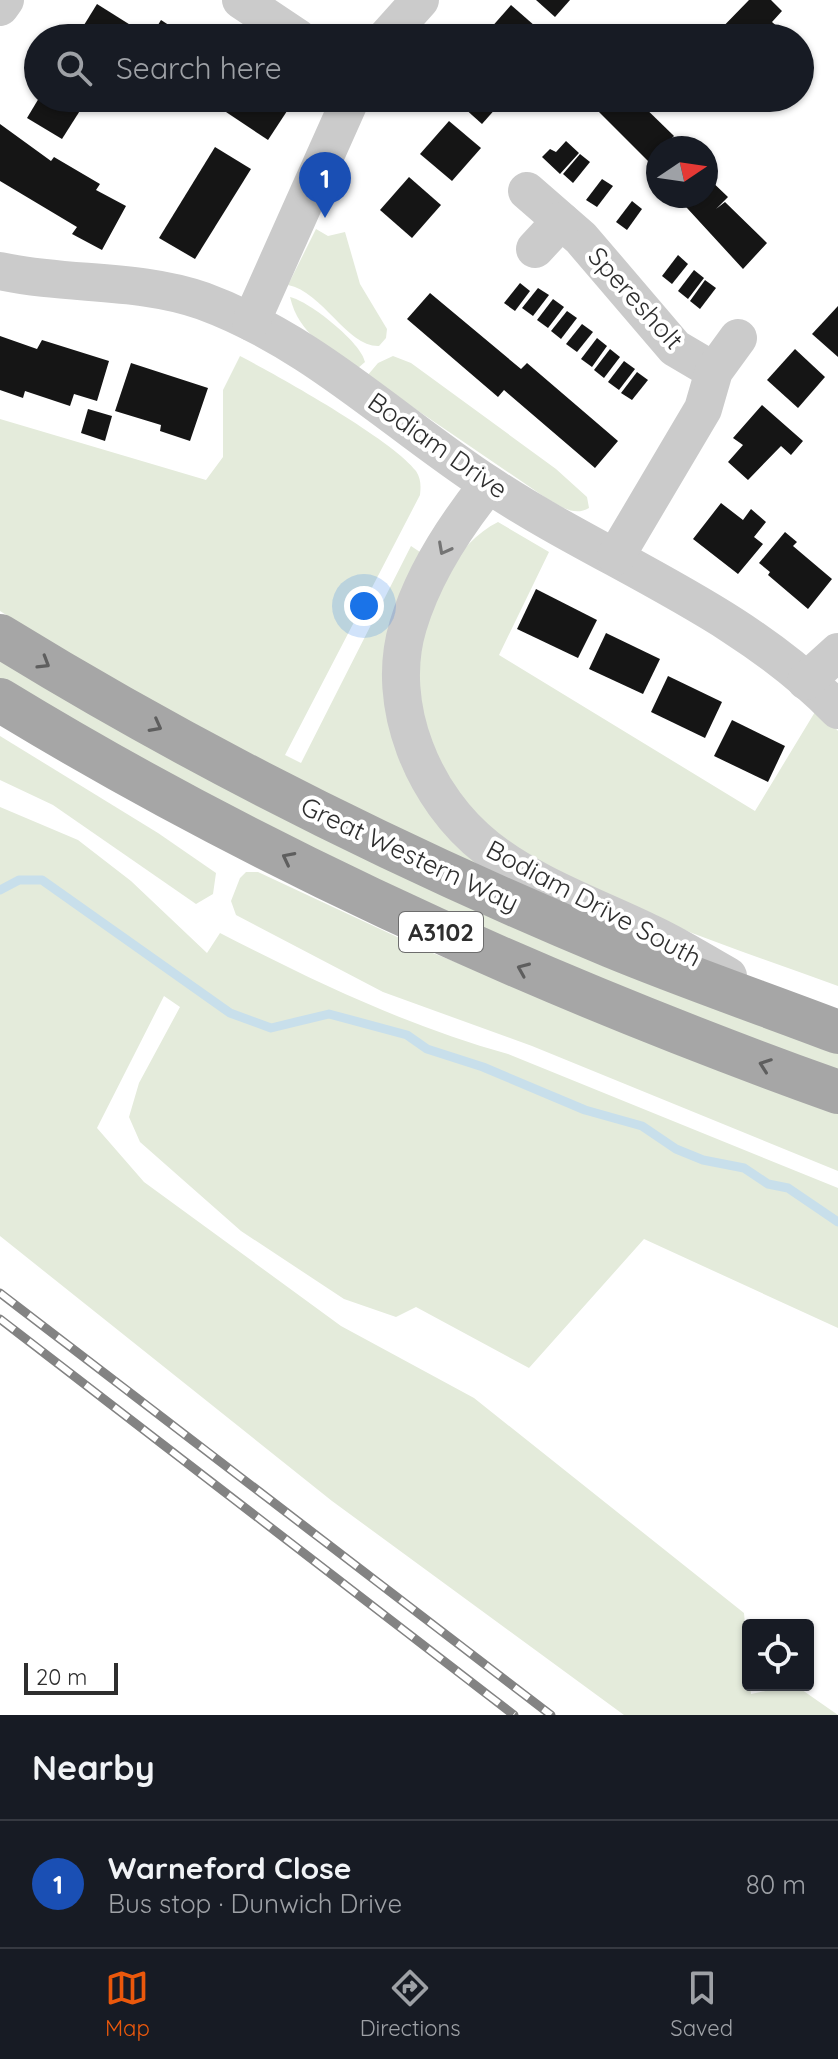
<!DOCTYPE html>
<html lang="en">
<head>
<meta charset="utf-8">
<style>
	body { margin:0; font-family:Quicksand,sans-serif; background:#20242c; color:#f1f3f6 }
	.controls { position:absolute; right:24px; bottom:24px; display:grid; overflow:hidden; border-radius:8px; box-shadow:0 2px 6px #0004 }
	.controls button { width:72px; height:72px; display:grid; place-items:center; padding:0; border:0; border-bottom:2px solid #363941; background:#171b24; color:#f1f3f6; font:40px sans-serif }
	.compass { position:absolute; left:646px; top:136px; width:72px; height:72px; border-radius:50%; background:#171b24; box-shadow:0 2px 6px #0004; rotate:77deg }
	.scale { position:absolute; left:24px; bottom:20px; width:94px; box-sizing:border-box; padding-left:8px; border:4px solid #2e2e2e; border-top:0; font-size:22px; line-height:28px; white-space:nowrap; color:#2e2e2e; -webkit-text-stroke:6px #fff; paint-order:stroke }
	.you { position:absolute; left:364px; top:606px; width:28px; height:28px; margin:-20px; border:6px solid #fff; border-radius:50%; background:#1a73e8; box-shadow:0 0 0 12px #1a73e833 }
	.badge { display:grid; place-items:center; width:52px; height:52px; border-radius:50%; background:#ea580c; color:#fff; font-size:26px; font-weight:700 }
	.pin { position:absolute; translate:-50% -66px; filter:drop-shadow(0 2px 4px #0008) }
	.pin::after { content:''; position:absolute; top:42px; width:28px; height:24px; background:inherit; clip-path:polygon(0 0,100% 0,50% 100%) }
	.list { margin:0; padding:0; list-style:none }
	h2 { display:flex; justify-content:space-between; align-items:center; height:104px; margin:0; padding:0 32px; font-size:34px }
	h2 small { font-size:26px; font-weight:400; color:#9ea1a6 }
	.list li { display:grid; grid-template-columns:52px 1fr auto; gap:24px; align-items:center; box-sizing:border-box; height:128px; padding:0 32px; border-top:2px solid #363941 }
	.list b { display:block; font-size:30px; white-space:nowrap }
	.list p { margin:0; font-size:26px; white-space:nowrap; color:#9ea1a6 }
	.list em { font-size:26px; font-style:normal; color:#9ea1a6 }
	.icon { flex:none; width:44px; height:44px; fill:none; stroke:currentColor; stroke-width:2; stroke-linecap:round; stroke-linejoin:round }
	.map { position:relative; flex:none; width:838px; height:1715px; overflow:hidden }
	.search { position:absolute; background:#171b24; box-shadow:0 2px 6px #0004; left:24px; right:24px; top:24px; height:88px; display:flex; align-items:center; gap:20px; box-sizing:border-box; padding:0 28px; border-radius:44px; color:#9ea1a6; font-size:30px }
	.sheet { height:232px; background:#171b24 }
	nav { display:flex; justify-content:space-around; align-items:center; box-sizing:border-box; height:112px; border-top:2px solid #363941; background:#171b24; font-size:22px; color:#9ea1a6 }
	nav a { display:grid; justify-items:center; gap:4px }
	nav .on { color:#ea580c }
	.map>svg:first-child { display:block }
	.green { fill:#e4ebdb }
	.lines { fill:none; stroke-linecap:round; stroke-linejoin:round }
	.stream { stroke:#c8dfeb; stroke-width:9 }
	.building { fill:#151515 }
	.minor { stroke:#cbcbcb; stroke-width:38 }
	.major { stroke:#a6a6a6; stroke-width:44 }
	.rail-casing { stroke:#838383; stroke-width:9 }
	.rail { stroke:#fff; stroke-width:6; stroke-dasharray:18; stroke-linecap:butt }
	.oneway { stroke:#757575 }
	.oneway2 { stroke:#5e5e5e }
	.labels { text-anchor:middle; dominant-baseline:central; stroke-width:8; stroke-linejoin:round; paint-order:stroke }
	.shield { fill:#fff; stroke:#6d6d6d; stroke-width:2 }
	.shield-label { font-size:24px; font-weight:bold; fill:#2e2e2e }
	.street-label { font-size:26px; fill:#2e2e2e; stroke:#fff }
</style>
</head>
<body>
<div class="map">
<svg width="838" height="1715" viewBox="0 0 838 1715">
	<rect width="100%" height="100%" fill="#fff"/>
	<g class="green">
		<path d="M316 229 328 236 345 232 360 284 387 329 386 338 379 346C347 347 323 292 288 285Z"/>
		<path d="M290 297C309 301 362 343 365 362L358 368C328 348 299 335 290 297Z"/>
		<path d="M240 356C277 375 393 440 416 471 421 479 421 486 420 495L285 755 301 763 411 546 420 552 389 639 476 862 474 868C311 791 152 708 0 611V419L206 480 223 457V390Z"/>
		<path d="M393 356 411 363 556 469 587 497 589 508C574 517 560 506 546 498L367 376 378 363Z"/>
		<path d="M498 522 549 552 499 655 755 811 818 707 838 731V986C750 954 662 925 578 884 558 874 536 866 518 854 450 808 408 726 420 645 427 600 456 543 498 522Z"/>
		<polygon points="0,656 838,1052 838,1073 599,982 242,816 0,679"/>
		<polygon points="0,736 158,833 216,873 213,894 196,904 53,805 0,780"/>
		<path d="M0 807 78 840 131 881 207 953 220 933C313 981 407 1026 508 1054L838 1188V1328L644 1239 529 1368 416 1307 396 1317 344 1299 241 1231 140 1142 129 1117 139 1083 180 1007 164 996 97 1128 144 1182 341 1326 474 1398 744 1613 751 1694 795 1685 838 1715H624L332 1501 0 1236Z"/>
		<polygon points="246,872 258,872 425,950 838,1113 838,1171 532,1046 383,992 236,915 231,901 240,878"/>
	</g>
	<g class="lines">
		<polyline class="stream" points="0,890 19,880 42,880 230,1013 271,1028 329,1014 407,1035 427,1049 483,1067 585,1110 642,1126 676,1149 703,1160 744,1168 768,1184 788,1188 838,1222"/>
	</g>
	<g class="building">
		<polygon points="536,0 570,0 555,17"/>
		<polygon points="749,0 771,0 782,11 772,22 780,29 771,38 712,38"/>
		<polygon points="97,4 132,26 124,38 76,38"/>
		<polygon points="511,5 543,33 538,38 482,38"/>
		<polygon points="161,20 184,35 188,38 150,38"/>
		<polygon points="39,98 88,98 62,139 27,118"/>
		<polygon points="205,98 280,98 291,105 268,140"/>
		<polygon points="453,98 505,98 482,124"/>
		<polygon points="599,98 635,98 674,136 649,162 592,105"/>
		<polygon points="449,121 481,148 452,181 420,154"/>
		<polygon points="0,124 51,161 54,157 100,184 96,190 126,206 102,250 72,234 77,227 0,181"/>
		<polygon points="566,141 579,153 560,174 542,157 550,149 556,152"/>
		<polygon points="215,147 251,169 195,259 159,238"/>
		<polygon points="580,154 590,162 573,183 563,174"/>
		<polygon points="706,176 728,197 716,209 725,202 767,243 743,269 676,196 706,196"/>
		<polygon points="409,177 441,205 412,238 380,210"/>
		<polygon points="602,179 613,186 597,207 586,200"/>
		<polygon points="632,201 642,209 627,230 616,222"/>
		<polygon points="678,255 688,264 672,284 662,276"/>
		<polygon points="694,270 704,278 688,299 678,291"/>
		<polygon points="705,280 716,288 700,309 690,301"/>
		<polygon points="520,283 530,291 515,311 504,303"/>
		<polygon points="538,288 549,295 533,316 522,308"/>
		<polygon points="430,293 521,369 527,363 618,441 595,468 504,390 498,397 407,319"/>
		<polygon points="553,299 564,307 548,328 537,320"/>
		<polygon points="838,306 838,357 812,334"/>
		<polygon points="567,311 577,318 561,339 551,331"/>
		<polygon points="582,324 593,332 577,352 566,344"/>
		<polygon points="0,336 37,349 42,340 109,361 97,401 74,394 70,406 25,391 23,398 0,390"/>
		<polygon points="597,338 607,346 592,367 581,359"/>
		<polygon points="610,349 620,357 604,378 594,370"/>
		<polygon points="795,349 825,377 798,408 767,380"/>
		<polygon points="624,361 635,369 619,390 608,382"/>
		<polygon points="131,363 208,388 190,441 160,431 161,425 115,411"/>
		<polygon points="637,372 648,380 632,400 621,393"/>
		<polygon points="762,405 803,441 791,455 781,446 748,480 728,462 743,445 733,438"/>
		<polygon points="88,409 112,416 105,441 81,433"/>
		<polygon points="721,503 743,520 751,509 766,522 754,537 763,544 738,574 693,539"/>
		<polygon points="785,532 797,542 793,546 832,579 808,609 768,575 770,572 759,563"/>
		<polygon points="536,589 597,620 578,658 517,629"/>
		<polygon points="606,633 660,659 643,694 589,669"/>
		<polygon points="668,676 722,702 705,738 651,712"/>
		<polygon points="732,720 785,746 768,782 714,756"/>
	</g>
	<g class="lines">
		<g class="minor">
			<polyline points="241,0 298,38"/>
			<polyline points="0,7 5,0"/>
			<polyline points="386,38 420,0"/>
			<polyline points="527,191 581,238 675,348 714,371"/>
			<polyline points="535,249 561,221"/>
			<path d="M0 271C67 286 138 278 203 301 312 341 393 422 488 484 604 561 739 608 838 710"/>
			<polyline points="251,322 351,98"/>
			<path d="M488 485C455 526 423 575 408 626 384 705 424 799 487 848 534 885 594 906 648 932 675 944 701 961 728 976"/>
			<polyline points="616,556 703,409 714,371 738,338"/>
			<polyline points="806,681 838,652"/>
		</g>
		<g class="major">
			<path d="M0 636C195 756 400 858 611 946 686 977 762 1003 838 1032"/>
			<path d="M0 700C264 861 548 988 838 1092"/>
		</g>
		<g class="rail-casing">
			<g id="rail">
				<polyline points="0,1293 551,1715"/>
				<polyline points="0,1319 514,1715"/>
			</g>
		</g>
		<use href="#rail" class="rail"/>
	</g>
	<defs><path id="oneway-chevron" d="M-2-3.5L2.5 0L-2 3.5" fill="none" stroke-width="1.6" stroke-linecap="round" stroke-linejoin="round" transform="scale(2)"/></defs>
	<use class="oneway" href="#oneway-chevron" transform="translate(444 549) rotate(118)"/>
	<g class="oneway2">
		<use href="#oneway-chevron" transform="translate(44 663) rotate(31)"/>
		<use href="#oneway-chevron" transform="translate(156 726) rotate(28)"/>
		<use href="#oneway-chevron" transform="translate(288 858) rotate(-153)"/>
		<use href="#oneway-chevron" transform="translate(523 969) rotate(-157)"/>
		<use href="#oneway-chevron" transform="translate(765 1065) rotate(-160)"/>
	</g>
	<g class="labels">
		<rect class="shield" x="399" y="912" width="84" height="40" rx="6"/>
		<g class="shield-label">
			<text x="441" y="932">A3102</text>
		</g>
		<g class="street-label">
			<text transform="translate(636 298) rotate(48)">Speresholt</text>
			<text transform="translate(438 445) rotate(35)">Bodiam Drive</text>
			<text transform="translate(410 854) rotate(25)">Great Western Way</text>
			<text transform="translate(594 903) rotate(28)">Bodiam Drive South</text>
		</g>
	</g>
</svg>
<div class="controls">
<button><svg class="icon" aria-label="locate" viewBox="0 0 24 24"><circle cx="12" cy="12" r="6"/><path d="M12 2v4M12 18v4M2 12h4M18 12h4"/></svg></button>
</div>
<svg class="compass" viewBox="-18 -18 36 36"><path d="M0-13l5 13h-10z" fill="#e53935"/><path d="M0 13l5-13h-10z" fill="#9ea1a6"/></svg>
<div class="scale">20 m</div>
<div class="you"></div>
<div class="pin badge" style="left:325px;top:218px;background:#1a4fb4">1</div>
<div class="search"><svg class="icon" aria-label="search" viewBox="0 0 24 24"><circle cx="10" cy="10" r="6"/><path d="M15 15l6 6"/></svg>Search here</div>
</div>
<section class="sheet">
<h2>Nearby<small></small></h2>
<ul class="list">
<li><span class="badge" style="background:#1a4fb4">1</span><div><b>Warneford Close</b><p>Bus stop · Dunwich Drive</p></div><em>80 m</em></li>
</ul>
</section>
<nav>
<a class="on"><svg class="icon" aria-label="map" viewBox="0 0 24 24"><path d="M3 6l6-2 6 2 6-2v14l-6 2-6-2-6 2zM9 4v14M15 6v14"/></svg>Map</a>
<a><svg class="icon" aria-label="directions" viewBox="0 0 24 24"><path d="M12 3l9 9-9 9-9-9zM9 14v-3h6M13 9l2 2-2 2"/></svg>Directions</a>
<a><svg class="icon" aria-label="saved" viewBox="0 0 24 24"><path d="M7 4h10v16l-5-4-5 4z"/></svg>Saved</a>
</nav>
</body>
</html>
